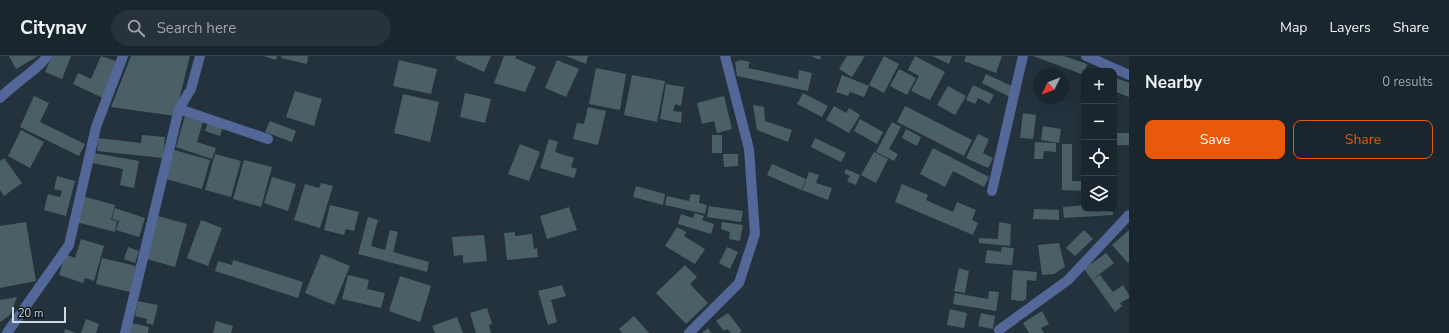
<!DOCTYPE html>
<html lang="en">
<head>
<meta charset="utf-8">
<style>
	body { margin:0; font-family:"Nunito Sans",sans-serif; background:#27323a; color:#f1f3f6 }
	.controls { position:absolute; right:12px; top:12px; display:grid; overflow:hidden; border-radius:8px; box-shadow:0 4px 16px #0002 }
	.controls button { width:36px; height:36px; display:grid; place-items:center; padding:0; border:0; border-bottom:1px solid #38434a; background:#1a262e; color:#f1f3f6; font:20px sans-serif }
	.compass { position:absolute; left:1033px; top:12px; width:36px; height:36px; border-radius:50%; background:#1a262e; box-shadow:0 4px 16px #0002; rotate:227deg }
	.scale { position:absolute; left:12px; bottom:10px; width:54px; box-sizing:border-box; padding-left:4px; border:2px solid #d0d9e0; border-top:0; font-size:11px; line-height:14px; white-space:nowrap; color:#d0d9e0; -webkit-text-stroke:3px #12191e; paint-order:stroke }
	.list { margin:0; padding:0; list-style:none }
	h2 { display:flex; justify-content:space-between; align-items:center; height:52px; margin:0; padding:0 16px; font-size:17px }
	h2 small { font-size:13px; font-weight:400; color:#9fa5aa }
	.actions { display:flex; gap:8px; padding:12px 16px }
	.actions a { flex:1; padding:9px 0; border:1px solid #ea580c; border-radius:8px; text-align:center; font-size:14px; color:#ea580c }
	.actions .main { background:#ea580c; color:#fff }
	.icon { flex:none; width:22px; height:22px; fill:none; stroke:currentColor; stroke-width:2; stroke-linecap:round; stroke-linejoin:round }
	.map { position:relative; flex:none; width:1129px; height:277px; overflow:hidden }
	header { display:flex; align-items:center; gap:24px; box-sizing:border-box; height:56px; padding:0 20px; background:#1a262e; border-bottom:1px solid #38434a }
	header strong { font-size:19px }
	nav { display:flex; gap:22px; margin-inline-start:auto; font-size:14px }
	.search { width:280px; height:36px; background:#27323a; display:flex; align-items:center; gap:10px; box-sizing:border-box; padding:0 14px; border-radius:22px; color:#9fa5aa; font-size:15px }
	main { display:flex }
	aside { flex:1; background:#1a262e }
	.map>svg:first-child { display:block }
	.building { fill:#4b6066 }
	.lines { fill:none; stroke-linecap:round; stroke-linejoin:round }
	.minor { stroke:#536798; stroke-width:10 }
</style>
</head>
<body>
<header>
<strong>Citynav</strong>
<div class="search"><svg class="icon" aria-label="search" viewBox="0 0 24 24"><circle cx="10" cy="10" r="6"/><path d="M15 15l6 6"/></svg>Search here</div>
<nav><a>Map</a><a>Layers</a><a>Share</a></nav>
</header>
<main>
<div class="map">
<svg width="1129" height="277" viewBox="0 0 1129 277">
	<rect width="100%" height="100%" fill="#23323d"/>
	<g class="building">
		<polygon points="9,0 38,0 16,13"/>
		<polygon points="52,0 71,0 62,23 45,16"/>
		<polygon points="101,0 119,6 103,42 73,28 78,17 91,23"/>
		<polygon points="131,0 190,0 175,60 111,51"/>
		<polygon points="263,0 277,0 276,4"/>
		<polygon points="281,0 308,0 307,8 281,2"/>
		<polygon points="457,0 491,0 484,16 455,3"/>
		<polygon points="504,0 516,0 515,2 536,11 525,36 494,27"/>
		<polygon points="566,0 588,0 586,8"/>
		<polygon points="811,0 821,0 820,4"/>
		<polygon points="847,0 865,0 852,21 839,13"/>
		<polygon points="884,0 899,8 884,37 869,29"/>
		<polygon points="915,0 945,16 930,44 911,35 919,20 908,14"/>
		<polygon points="932,0 952,0 949,8"/>
		<polygon points="966,0 1002,0 996,17 964,5"/>
		<polygon points="1033,0 1064,0 1087,8 1084,19"/>
		<polygon points="399,4 437,13 431,38 393,30"/>
		<polygon points="557,4 579,13 566,41 545,32"/>
		<polygon points="741,4 750,6 748,12 798,23 799,14 812,17 808,35 737,20 735,6"/>
		<polygon points="596,12 626,18 620,54 589,48"/>
		<polygon points="899,13 916,22 907,39 890,30"/>
		<polygon points="986,18 1014,31 1010,41 982,27"/>
		<polygon points="632,19 665,25 657,66 624,59"/>
		<polygon points="842,19 869,30 864,41 850,36 848,40 836,36"/>
		<polygon points="1114,21 1129,27 1129,41 1114,35"/>
		<polygon points="666,28 684,31 681,50 675,48 673,55 682,56 681,67 660,63"/>
		<polygon points="973,29 994,39 989,48 978,42 975,48 966,44"/>
		<polygon points="948,30 966,40 955,59 937,49"/>
		<polygon points="295,35 322,43 314,70 286,61"/>
		<polygon points="465,37 491,43 485,67 460,61"/>
		<polygon points="803,37 828,50 822,61 797,48"/>
		<polygon points="403,38 439,46 430,86 394,77"/>
		<polygon points="34,40 49,47 40,66 85,88 79,100 20,71"/>
		<polygon points="724,40 732,73 717,77 714,65 702,68 697,47"/>
		<polygon points="753,49 764,51 765,65 792,74 788,86 757,74"/>
		<polygon points="834,50 846,57 849,52 860,59 849,77 826,64"/>
		<polygon points="905,50 972,84 964,100 897,66"/>
		<polygon points="588,51 606,55 598,89 573,83 577,67 584,68"/>
		<polygon points="1023,57 1036,59 1033,83 1020,82"/>
		<polygon points="185,60 203,66 197,86 216,92 212,103 176,91"/>
		<polygon points="860,63 883,76 877,88 854,75"/>
		<polygon points="270,65 296,75 292,86 265,76"/>
		<polygon points="208,66 223,71 220,80 205,75"/>
		<polygon points="892,66 901,71 889,93 898,98 894,105 876,96"/>
		<polygon points="1043,70 1061,73 1059,87 1041,84"/>
		<polygon points="906,73 921,81 917,90 902,82"/>
		<polygon points="21,74 44,86 30,112 8,100"/>
		<rect x="1114" y="77" width="15" height="12"/>
		<polygon points="978,78 989,83 983,97 993,102 988,112 966,102"/>
		<polygon points="142,79 165,81 163,102 97,95 98,82 141,87"/>
		<rect x="712" y="79" width="10" height="18"/>
		<polygon points="815,82 846,97 841,106 811,91"/>
		<polygon points="549,83 558,86 555,96 574,102 571,111 577,113 574,122 540,112"/>
		<polygon points="1035,86 1056,87 1056,96 1044,95 1043,103 1034,103"/>
		<polygon points="520,88 540,96 529,125 508,118"/>
		<polygon points="1062,88 1072,88 1072,125 1084,125 1084,135 1062,134"/>
		<polygon points="933,92 989,121 984,131 953,115 945,131 920,118"/>
		<polygon points="174,94 210,104 202,133 166,123"/>
		<polygon points="874,96 888,103 876,127 861,119"/>
		<polygon points="94,97 139,105 134,132 120,129 123,113 92,107"/>
		<polygon points="215,98 241,105 231,141 205,134"/>
		<polygon points="723,98 738,98 738,110 724,111"/>
		<polygon points="4,102 22,127 4,140 0,134 0,105"/>
		<polygon points="244,104 272,111 261,151 233,143"/>
		<polygon points="772,108 806,123 801,134 767,119"/>
		<polygon points="846,113 860,119 856,129 847,125 850,120 844,117"/>
		<polygon points="809,116 819,119 816,127 832,132 828,144 802,134"/>
		<polygon points="57,120 75,125 66,160 44,154 48,138 60,141 62,135 54,133"/>
		<polygon points="272,121 296,128 288,155 264,147"/>
		<polygon points="321,127 333,130 320,172 294,164 305,128 319,132"/>
		<polygon points="902,128 928,139 926,144 953,156 957,146 976,154 972,164 978,167 973,179 895,146"/>
		<polygon points="636,130 665,138 663,149 633,141"/>
		<polygon points="691,138 700,139 699,147 707,149 705,158 665,149 667,140 689,145"/>
		<polygon points="82,140 115,149 111,164 117,165 115,176 76,166"/>
		<polygon points="330,149 359,156 354,175 346,173 344,179 324,174"/>
		<polygon points="1084,149 1084,153 1113,153 1113,159 1064,162 1063,151"/>
		<polygon points="709,150 743,155 741,166 707,161"/>
		<polygon points="569,151 577,174 547,183 540,160"/>
		<polygon points="115,152 145,162 139,181 116,174 119,165 112,163"/>
		<polygon points="1034,153 1059,154 1059,164 1033,163"/>
		<polygon points="695,157 704,160 702,164 714,168 711,178 678,168 681,158 693,162"/>
		<polygon points="158,160 187,168 175,211 147,203"/>
		<polygon points="368,161 378,164 371,190 385,194 390,174 398,176 393,196 429,206 427,216 358,198"/>
		<polygon points="201,164 222,172 208,210 187,202"/>
		<polygon points="26,166 36,225 0,232 0,170"/>
		<polygon points="722,166 743,169 740,185 729,183 730,176 721,173"/>
		<polygon points="999,166 1011,168 1010,190 979,187 979,182 998,183"/>
		<polygon points="677,171 686,176 684,180 705,193 695,208 665,190"/>
		<polygon points="1084,174 1093,183 1075,200 1066,192"/>
		<polygon points="1129,174 1129,206 1128,207 1112,189"/>
		<polygon points="515,176 515,180 532,178 534,193 537,192 538,201 507,204 504,177"/>
		<polygon points="484,179 487,205 463,207 463,199 454,200 452,181"/>
		<polygon points="81,183 104,190 94,225 85,222 83,227 59,219 65,198 75,202"/>
		<polygon points="1059,187 1065,211 1054,218 1042,219 1038,189"/>
		<polygon points="128,191 139,195 135,207 124,203"/>
		<polygon points="727,191 738,196 730,213 719,207"/>
		<polygon points="1002,191 1014,192 1012,209 985,207 987,194 1001,196"/>
		<polygon points="1106,197 1114,207 1092,224 1084,213"/>
		<polygon points="321,198 350,210 334,249 305,237"/>
		<polygon points="102,202 136,210 130,236 96,228"/>
		<polygon points="233,204 303,226 298,242 215,215 218,205 232,209"/>
		<polygon points="685,209 697,221 690,228 708,247 686,268 656,237"/>
		<polygon points="959,212 969,215 965,237 954,235"/>
		<polygon points="1013,214 1037,216 1036,225 1027,224 1026,243 1023,245 1011,244"/>
		<polygon points="348,219 369,224 367,233 385,237 381,252 342,243"/>
		<polygon points="1100,219 1113,236 1123,229 1129,239 1129,242 1120,247 1122,250 1115,256 1092,224"/>
		<polygon points="400,220 431,230 420,266 389,255"/>
		<polygon points="562,229 566,240 551,244 557,266 548,269 538,235"/>
		<polygon points="989,235 999,236 996,255 953,248 955,237 988,243"/>
		<polygon points="17,241 10,259 0,266 0,244"/>
		<polygon points="138,245 158,249 153,269 146,267 147,263 135,260"/>
		<polygon points="487,252 492,268 489,269 491,277 476,277 470,257"/>
		<polygon points="950,253 967,257 964,272 947,269"/>
		<polygon points="1042,255 1049,268 1041,272 1044,277 1029,277 1023,267"/>
		<polygon points="728,257 742,275 739,277 731,277 727,273 724,275 716,265"/>
		<polygon points="981,257 995,260 993,273 978,270"/>
		<polygon points="634,260 649,277 622,277 619,273"/>
		<polygon points="457,261 463,277 435,277 432,270"/>
		<polygon points="86,263 99,268 96,277 81,277"/>
		<polygon points="216,265 233,270 231,277 213,277"/>
		<polygon points="132,267 149,271 148,277 130,277"/>
		<polygon points="708,272 711,277 702,277"/>
		<polygon points="65,273 76,277 64,277"/>
	</g>
	<g class="lines">
		<g class="minor">
			<polyline points="1086,0 1129,19"/>
			<path d="M0 42C9 32 44 8 47 0"/>
			<polyline points="179,53 268,83"/>
			<polyline points="992,135 1023,0"/>
			<polyline points="999,274 1068,224 1129,159"/>
			<polyline points="7,277 69,189 96,71 123,0"/>
			<polyline points="125,277 179,53 191,33 200,0"/>
			<polyline points="689,277 739,227 755,178 749,93 725,0"/>
		</g>
	</g>
</svg>
<div class="controls">
<button>+</button>
<button>−</button>
<button><svg class="icon" aria-label="locate" viewBox="0 0 24 24"><circle cx="12" cy="12" r="6"/><path d="M12 2v4M12 18v4M2 12h4M18 12h4"/></svg></button>
<button><svg class="icon" aria-label="layers" viewBox="0 0 24 24"><path d="M12 4l9 5-9 5-9-5zM3 14l9 5 9-5"/></svg></button>
</div>
<svg class="compass" viewBox="-18 -18 36 36"><path d="M0-13l5 13h-10z" fill="#e53935"/><path d="M0 13l5-13h-10z" fill="#9fa5aa"/></svg>
<div class="scale">20 m</div>
</div>
<aside>
<h2>Nearby<small>0 results</small></h2>
<ul class="list">
</ul>
<div class="actions"><a class="main">Save</a><a>Share</a></div>
</aside>
</main>
</body>
</html>
